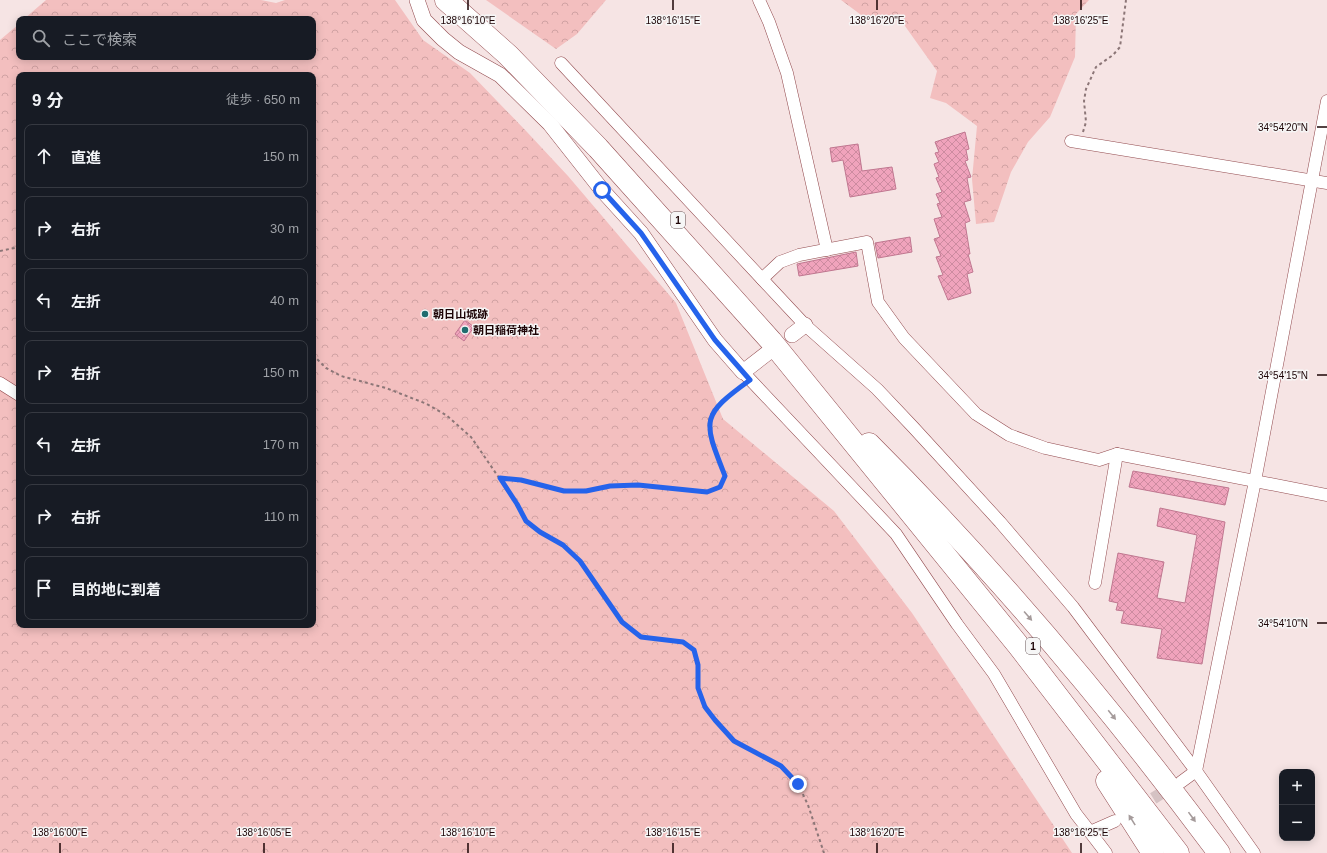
<!DOCTYPE html>
<html lang="ja">
<head>
<meta charset="utf-8">
<style>
	body { margin:0; font-family:Helvetica,"Noto Sans JP",sans-serif; background:#20242c; color:#f1f3f6 }
	.controls { position:absolute; right:12px; bottom:12px; display:grid; overflow:hidden; border-radius:8px; box-shadow:0 2px 10px #0003 }
	.controls button { width:36px; height:36px; display:grid; place-items:center; padding:0; border:0; border-bottom:1px solid #363941; background:#171b24; color:#f1f3f6; font:20px sans-serif }
	.stop { position:absolute; width:12px; height:12px; margin:-9px; border:3px solid #2563eb; border-radius:50%; background:#fff }
	.stop.end { background:#2563eb; border-color:#fff; box-shadow:0 1px 4px #0008 }
	.list { margin:0; padding:0; list-style:none }
	h2 { display:flex; justify-content:space-between; align-items:center; height:52px; margin:0; padding:0 16px; font-size:17px }
	h2 small { font-size:13px; font-weight:400; color:#9ea1a6 }
	.list li { display:grid; grid-template-columns:26px 1fr auto; gap:12px; align-items:center; box-sizing:border-box; height:64px; margin:0 8px 8px; padding:0 8px; border:1px solid #363941; border-radius:8px }
	.list b { display:block; font-size:15px; white-space:nowrap }
	.list em { font-size:13px; font-style:normal; color:#9ea1a6 }
	.icon { flex:none; width:22px; height:22px; fill:none; stroke:currentColor; stroke-width:2; stroke-linecap:round; stroke-linejoin:round }
	.map { position:relative; flex:none; width:1327px; height:853px; overflow:hidden }
	.search { position:absolute; background:#171b24; box-shadow:0 2px 10px #0003; left:16px; top:16px; width:300px; height:44px; display:flex; align-items:center; gap:10px; box-sizing:border-box; padding:0 14px; border-radius:8px; color:#9ea1a6; font-size:15px }
	.panel { position:absolute; background:#171b24; box-shadow:0 2px 10px #0003; left:16px; top:72px; width:300px; height:556px; border-radius:8px }
	.map>svg:first-child { display:block }
	.forest { fill:url(#forest-crowns); fill-rule:evenodd }
	.building { fill:url(#building-cross-hatch); stroke:#c07790 }
	.lines { fill:none; stroke-linecap:round; stroke-linejoin:round }
	.minor-tunnel { stroke:#d5c2c3; stroke-width:12; stroke-dasharray:12 6; stroke-linecap:butt }
	.minor-casing { stroke:#934b4f; stroke-width:13 }
	.tertiary-casing { stroke:#934b4f; stroke-width:16 }
	.motorway-casing { stroke:#934b4f; stroke-width:23 }
	.path { stroke:#8c7677; stroke-width:2; stroke-dasharray:3 3; stroke-linecap:butt }
	.minor { stroke:#fff; stroke-width:12 }
	.tertiary { stroke:#fff; stroke-width:15 }
	.motorway { stroke:#fff; stroke-width:22 }
	.oneway { fill:#a59b9b }
	.route { stroke:#2563eb; stroke-width:5 }
	.ticks { fill:none; stroke:#1d0406; stroke-width:1.5 }
	.poi-dot { fill:#206c6f; stroke:#f6f6f6; stroke-width:1.5 }
	.labels { text-anchor:middle; dominant-baseline:central; stroke-width:3; stroke-linejoin:round; paint-order:stroke }
	.shield { fill:#f6f6f6; stroke:#5e4d4e; stroke-width:1 }
	.shield-label { font-size:10px; font-weight:bold; fill:#1d0406 }
	.poi-label { font-size:11px; font-weight:bold; fill:#1d0406; stroke:#f6f6f6; text-anchor:start }
	.ticks-label { font-size:10px; text-anchor:middle; fill:#1d0406; stroke:#f6f6f6; stroke-width:3; stroke-linejoin:round; paint-order:stroke }
</style>
</head>
<body>
<div class="map">
<svg width="1327" height="853" viewBox="0 0 1327 853">
	<defs>
		<pattern id="forest-crowns" width="20" height="18" patternUnits="userSpaceOnUse"><rect width="20" height="18" fill="#f3bfbf"/><path d="M2 6a3 3 0 1 1 6 0M12 15a3 3 0 1 1 6 0" fill="none" stroke="#d0a2a3"/></pattern>
		<pattern id="building-cross-hatch" width="8" height="8" patternUnits="userSpaceOnUse"><rect width="8" height="8" fill="#f0a3bc"/><path d="M0 0l8 8M0 8l8-8" fill="none" stroke="#cd8ba0"/></pattern>
	</defs>
	<rect width="100%" height="100%" fill="#f6e4e4"/>
	<g class="forest">
		<path d="M46 0H261L276 3 285 0H395L423 40 470 73 527 132 568 176 676 303 723 419 834 511 912 613 1072 853H0V40L19 24V57H313V19H24ZM19 75H313V625H19Z"/>
		<polygon points="486,0 606,0 577,34 556,49"/>
		<polygon points="841,0 1089,0 1076,14 1075,57 1050,117 1028,142 1011,172 994,222 976,224 972,179 977,126 946,103 930,98 937,71 900,19 868,20"/>
	</g>
	<g class="building">
		<polygon points="965,132 969,149 966,150 968,160 965,161 971,177 967,178 971,200 964,202 970,221 965,223 970,254 968,254 973,272 967,274 971,293 948,300 938,276 943,275 936,257 941,256 934,239 940,237 934,219 942,217 937,204 940,203 936,194 942,192 936,178 939,177 934,164 939,162 935,153 939,152 935,142"/>
		<polygon points="858,144 862,171 892,167 896,189 850,197 843,160 832,162 830,148"/>
		<polygon points="910,237 912,252 878,258 875,243"/>
		<polygon points="856,252 858,266 799,276 797,264"/>
		<polygon points="465,320 474,327 464,341 455,334"/>
		<polygon points="1133,471 1229,488 1225,505 1129,487"/>
		<polygon points="1160,508 1225,522 1202,664 1157,658 1162,629 1121,623 1124,611 1116,610 1118,603 1109,601 1118,553 1164,562 1157,598 1185,603 1197,535 1157,526"/>
	</g>
	<g class="lines">
		<polyline class="minor-tunnel" points="1138,808 1173,786"/>
		<g class="minor-casing">
			<g id="minor">
				<polyline points="759,0 769,22 787,73 827,250"/>
				<polyline points="561,63 762,279"/>
				<polyline points="1071,141 1327,183"/>
				<polyline points="743,372 896,534 957,624 994,674 1076,814 1090,832 1115,821"/>
				<polyline points="0,383 19,395"/>
				<polyline points="1095,583 1117,454"/>
				<polyline points="1181,782 1196,771 1255,481 1327,101"/>
				<polyline points="1090,832 1106,853"/>
				<polyline points="1254,853 1196,771 1073,607 1000,522 913,427 877,389 805,325 762,279 780,262 799,255 867,242 878,302 904,338 976,414 1009,435 1045,448 1099,460 1117,454 1327,495"/>
			</g>
		</g>
		<g class="tertiary-casing">
			<g id="tertiary">
				<polyline points="417,0 424,20 443,39 459,52 500,75 550,124 602,190 641,233 715,340 743,372 770,351"/>
				<polyline points="792,335 805,325"/>
			</g>
		</g>
		<g class="motorway-casing">
			<g id="motorway">
				<polyline points="446,0 508,55 598,148 771,341 1018,645 1178,853"/>
				<path d="M869 444C996 571 1112 709 1219 853"/>
				<polyline points="1107,781 1153,853"/>
			</g>
		</g>
		<g class="path">
			<polyline points="1083,132 1086,122 1084,101 1086,89 1096,67 1113,55 1120,47 1126,0"/>
			<polyline points="0,251 19,247"/>
			<polyline points="313,355 326,368 341,376 386,388 427,404 446,415 471,437 517,504 526,521 540,532 563,545 580,561 622,621 641,637 683,642 694,650 698,665 698,688 705,707 734,741 781,766 798,784 808,805 824,853"/>
			<path d="M500 478 521 480 564 491H586L610 486 638 485 707 492 720 487 725 476C719 460 704 435 710 417 715 404 731 394 741 387"/>
		</g>
		<use href="#minor" class="minor"/>
		<use href="#tertiary" class="tertiary"/>
		<use href="#motorway" class="motorway"/>
	</g>
	<defs><path id="oneway-solid" d="M-6-.8H1V-3.2L6.5 0L1 3.2V.8H-6Z"/></defs>
	<g class="oneway">
		<use href="#oneway-solid" transform="translate(1028 616) rotate(49)"/>
		<use href="#oneway-solid" transform="translate(1112 715) rotate(51)"/>
		<use href="#oneway-solid" transform="translate(1192 817) rotate(54)"/>
		<use href="#oneway-solid" transform="translate(1132 820) rotate(-122)"/>
	</g>
	<g class="lines">
		<path class="route" d="M602 190 641 233 715 340 750 380C700 416 703 420 725 476L720 487 707 492 638 485 610 486 586 491H564L521 480 500 478 517 504 526 521 540 532 563 545 580 561 622 622 641 637 683 642 694 650 698 665V688L705 707 715 720 734 741 781 766 798 784"/>
	</g>
	<path class="ticks" d="M468 0V10M673 0V10M877 0V10M1081 0V10M1317 127H1327M1317 375H1327M1317 623H1327M60 843V853M264 843V853M468 843V853M673 843V853M877 843V853M1081 843V853"/>
	<g class="poi-dot">
		<circle cx="425" cy="314" r="4"/>
		<circle cx="465" cy="330" r="4"/>
	</g>
	<g class="labels">
		<g class="shield">
			<rect x="671" y="212" width="14" height="16" rx="3"/>
			<rect x="1026" y="638" width="14" height="16" rx="3"/>
		</g>
		<g class="shield-label">
			<text x="678" y="220">1</text>
			<text x="1033" y="646">1</text>
		</g>
		<g class="poi-label">
			<text x="433" y="314">朝日山城跡</text>
			<text x="473" y="330">朝日稲荷神社</text>
		</g>
	</g>
	<g class="ticks-label">
		<text x="468" y="24">138°16'10"E</text>
		<text x="673" y="24">138°16'15"E</text>
		<text x="877" y="24">138°16'20"E</text>
		<text x="1081" y="24">138°16'25"E</text>
		<text x="1283" y="131">34°54'20"N</text>
		<text x="1283" y="379">34°54'15"N</text>
		<text x="1283" y="627">34°54'10"N</text>
		<text x="60" y="836">138°16'00"E</text>
		<text x="264" y="836">138°16'05"E</text>
		<text x="468" y="836">138°16'10"E</text>
		<text x="673" y="836">138°16'15"E</text>
		<text x="877" y="836">138°16'20"E</text>
		<text x="1081" y="836">138°16'25"E</text>
	</g>
</svg>
<div class="controls">
<button>+</button>
<button>−</button>
</div>
<div class="stop" style="left:602px;top:190px"></div>
<div class="stop end" style="left:798px;top:784px"></div>
<div class="search"><svg class="icon" aria-label="search" viewBox="0 0 24 24"><circle cx="10" cy="10" r="6"/><path d="M15 15l6 6"/></svg>ここで検索</div>
<section class="panel">
<h2>9 分<small>徒歩 · 650 m</small></h2>
<ul class="list">
<li><svg class="icon" aria-label="ahead" viewBox="0 0 24 24"><path d="M12 20V5M6 11l6-6 6 6"/></svg><div><b>直進</b></div><em>150 m</em></li>
<li><svg class="icon" aria-label="right" viewBox="0 0 24 24"><path d="M7 20v-9h11M14 6l5 5-5 5"/></svg><div><b>右折</b></div><em>30 m</em></li>
<li><svg class="icon" aria-label="left" viewBox="0 0 24 24"><path d="M17 20v-9H6M10 6l-5 5 5 5"/></svg><div><b>左折</b></div><em>40 m</em></li>
<li><svg class="icon" aria-label="right" viewBox="0 0 24 24"><path d="M7 20v-9h11M14 6l5 5-5 5"/></svg><div><b>右折</b></div><em>150 m</em></li>
<li><svg class="icon" aria-label="left" viewBox="0 0 24 24"><path d="M17 20v-9H6M10 6l-5 5 5 5"/></svg><div><b>左折</b></div><em>170 m</em></li>
<li><svg class="icon" aria-label="right" viewBox="0 0 24 24"><path d="M7 20v-9h11M14 6l5 5-5 5"/></svg><div><b>右折</b></div><em>110 m</em></li>
<li><svg class="icon" aria-label="arrive" viewBox="0 0 24 24"><path d="M6 21V4h12l-3 4 3 4H6"/></svg><div><b>目的地に到着</b></div></li>
</ul>
</section>
</div>
</body>
</html>
